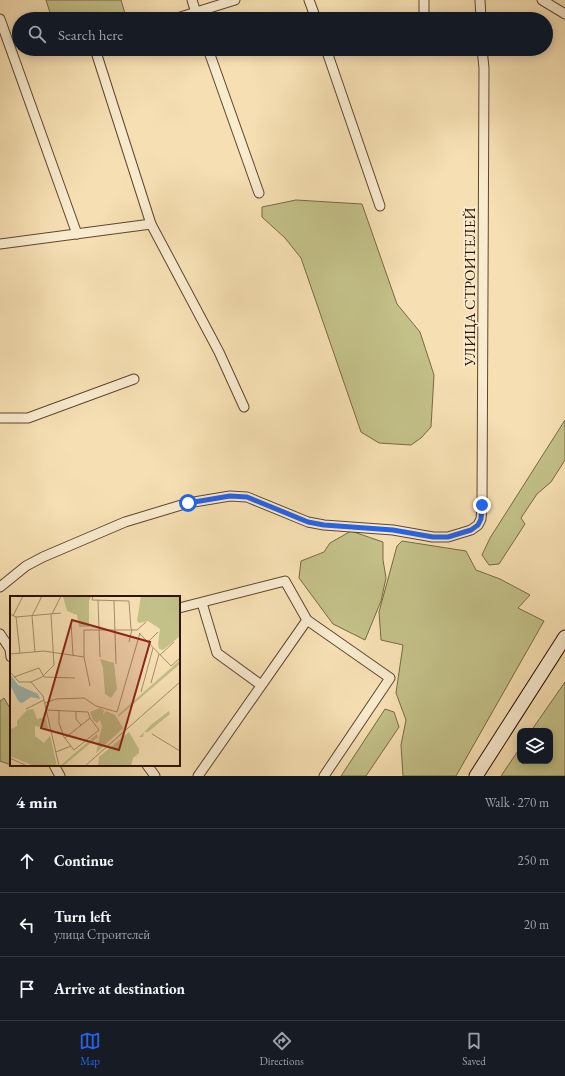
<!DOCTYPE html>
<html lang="en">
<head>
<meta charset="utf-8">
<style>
	body { margin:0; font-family:"EB Garamond",serif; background:#20242c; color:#f1f3f6 }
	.controls { position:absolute; right:12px; bottom:12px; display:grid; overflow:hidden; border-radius:8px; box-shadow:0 2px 10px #0003 }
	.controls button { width:36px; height:36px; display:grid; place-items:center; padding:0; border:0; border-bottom:1px solid #363941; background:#171b24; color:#f1f3f6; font:20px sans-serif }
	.stop { position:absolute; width:12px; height:12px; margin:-9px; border:3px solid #2563eb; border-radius:50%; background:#fff }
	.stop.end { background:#2563eb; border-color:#fff; box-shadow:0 1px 4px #0008 }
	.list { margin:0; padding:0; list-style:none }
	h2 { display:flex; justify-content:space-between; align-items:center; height:52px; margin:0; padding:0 16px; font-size:17px }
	h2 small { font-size:13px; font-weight:400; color:#9ea1a6 }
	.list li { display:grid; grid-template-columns:26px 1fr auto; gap:12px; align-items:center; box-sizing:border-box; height:64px; padding:0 16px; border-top:1px solid #363941 }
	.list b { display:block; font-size:15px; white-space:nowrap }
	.list p { margin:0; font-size:13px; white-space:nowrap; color:#9ea1a6 }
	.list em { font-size:13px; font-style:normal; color:#9ea1a6 }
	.icon { flex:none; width:22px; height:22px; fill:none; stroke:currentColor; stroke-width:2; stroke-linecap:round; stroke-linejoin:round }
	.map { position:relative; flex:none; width:565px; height:776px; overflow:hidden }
	.search { position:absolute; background:#171b24; box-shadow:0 2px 10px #0003; left:12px; right:12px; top:12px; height:44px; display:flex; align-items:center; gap:10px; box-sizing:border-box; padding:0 14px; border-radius:22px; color:#9ea1a6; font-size:15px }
	.sheet { height:244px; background:#171b24 }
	nav { display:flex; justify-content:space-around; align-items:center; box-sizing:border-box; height:56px; border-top:1px solid #363941; background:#171b24; font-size:11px; color:#9ea1a6 }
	nav a { display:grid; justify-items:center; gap:2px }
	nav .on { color:#2563eb }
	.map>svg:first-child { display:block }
	.green { fill:#c3c088; stroke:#786945 }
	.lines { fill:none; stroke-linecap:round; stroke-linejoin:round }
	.street-casing { stroke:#5e462e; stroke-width:11 }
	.secondary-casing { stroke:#2c1202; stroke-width:15 }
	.street { stroke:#f9ebce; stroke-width:9 }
	.secondary { stroke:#f9ebce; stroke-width:13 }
	.route { stroke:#2563eb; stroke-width:5 }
	.labels { text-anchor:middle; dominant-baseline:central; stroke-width:3.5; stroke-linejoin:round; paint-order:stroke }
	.street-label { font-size:15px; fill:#2c1202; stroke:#f9ebce }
	.inset-road { fill:none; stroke:#a58e6c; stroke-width:1 }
	.view { fill:#8f2418; fill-opacity:0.15; stroke:#8f2418; stroke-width:2 }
	.inset-edge { fill:none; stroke:#2c1202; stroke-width:2 }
</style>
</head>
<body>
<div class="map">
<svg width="565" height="776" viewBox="0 0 565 776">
	<rect width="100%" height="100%" fill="#f6e0b3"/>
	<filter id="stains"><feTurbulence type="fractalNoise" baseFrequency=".005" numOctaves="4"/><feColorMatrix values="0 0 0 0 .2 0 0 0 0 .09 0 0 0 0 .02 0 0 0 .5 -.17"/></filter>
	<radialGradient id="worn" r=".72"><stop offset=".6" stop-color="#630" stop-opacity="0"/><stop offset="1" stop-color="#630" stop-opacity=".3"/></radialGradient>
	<g class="green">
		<polygon points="46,0 121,0 126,17 52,19"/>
		<polygon points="296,200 362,204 397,304 420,332 434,375 431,427 421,438 411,445 379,443 361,432 301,258 285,238 262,217 262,207"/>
		<polygon points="565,420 565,460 551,482 537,494 521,518 525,524 499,564 489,565 482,555 490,538"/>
		<polygon points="351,531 383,542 383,560 386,578 381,601 365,640 333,624 299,578 301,561 324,552 330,543"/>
		<polygon points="402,541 466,551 476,570 500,579 530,595 518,608 544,621 456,776 403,776 401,745 406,720 396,693 403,645 381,640 379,612 397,546"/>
		<polygon points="565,682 565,776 501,776 520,748 520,761 550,761 550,731 531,731"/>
		<polygon points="4,698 11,710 11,765 0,761 0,701"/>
		<polygon points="385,709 394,712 399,727 366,776 341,776"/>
	</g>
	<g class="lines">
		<g class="street-casing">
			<g id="street">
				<polyline points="192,0 198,19"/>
				<polyline points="309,0 316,19"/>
				<polyline points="424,0 424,19"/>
				<polyline points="480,0 481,19"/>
				<polyline points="542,0 565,14"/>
				<polyline points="0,19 77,234"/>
				<polyline points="174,19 235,0"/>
				<polyline points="95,49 151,224 219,352 244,407"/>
				<polyline points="208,49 259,193"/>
				<polyline points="326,49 380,206"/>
				<polyline points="0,244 151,224"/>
				<polyline points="0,418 28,418 134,379"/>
				<polyline points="0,587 26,566 43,557 125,522 188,503 230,496 247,497 308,522 324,525 393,530 433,537 448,537 471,530 478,525 481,519 482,505 484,68 482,49"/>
				<polyline points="202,603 217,653 261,685"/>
				<polyline points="179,608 285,581 307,620 390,678 324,776"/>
				<polyline points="0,634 10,649 11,657"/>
				<polyline points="54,765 60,776"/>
				<polyline points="147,765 155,776"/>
				<polyline points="198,776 307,620"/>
			</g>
		</g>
		<g class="secondary-casing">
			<polyline id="secondary" points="476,776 565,637"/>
		</g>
		<use href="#street" class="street"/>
		<use href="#secondary" class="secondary"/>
	</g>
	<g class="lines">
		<polyline class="route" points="188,503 230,496 247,497 308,522 324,525 393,530 433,537 448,537 471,530 478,525 481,519 482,505"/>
	</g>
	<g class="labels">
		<g class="street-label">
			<text transform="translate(469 287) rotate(-90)">УЛИЦА СТРОИТЕЛЕЙ</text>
		</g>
	</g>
	<g transform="translate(10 596)">
		<rect width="170" height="170" fill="#f6e0b3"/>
		<path d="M53 0H81L79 5V31H69L67 19 57 15ZM131 0H170V40L153 54 149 53 148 48 150 33 138 25 129 27 127 25ZM90 63 104 67 107 93 101 102 95 98 93 72ZM170 64V68L107 122 109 118ZM90 112 94 114 93 119 96 115 105 119 113 132 86 157 92 130 90 124 87 127 83 124 80 116ZM23 113 27 123 35 121 38 132 25 130V140L34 147 40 140 47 170H24L0 160V130L2 133 7 130V125L17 114ZM159 115 160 118 138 136H134L133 141H129L142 128ZM119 136 129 153V157L123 162 121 170H88L89 161ZM87 138 88 141 53 170H50Z" fill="#c3c088"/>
		<path d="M0 78 8 89 28 98 30 103 21 101 12 107 9 106 0 89Z" fill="#9ebbb4"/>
		<path class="inset-road" d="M83 0 82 4 119 5 121 33M88 4 90 61M104 5 106 68M0 18 6 21 51 17M42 18 51 0M3 20 13 0M6 21 10 57M61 26 63 59M127 34 136 26M129 37 161 70 170 62M119 46 122 33M138 46 148 36M25 56 22 20 32 0M0 58 34 55 74 61M150 59 164 46M0 76 9 86H21L33 100 49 170M4 81 29 72 34 81 65 82M21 86 32 81 44 69 41 18M141 87 149 58M80 90 74 61V34H127M131 96 143 52M35 107 46 103 74 102 86 110 107 116 130 37M16 113 34 104M37 114 78 116 80 122 89 134 64 154 54 141 49 127V115M66 116V123L71 129M142 138 170 155M55 142 80 122M46 156 61 150M0 162 17 170M75 170 170 86"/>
		<path class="view" d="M62 24 140 46 109 154 31 132Z"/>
		<rect width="170" height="170" class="inset-edge"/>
	</g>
	<rect width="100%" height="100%" filter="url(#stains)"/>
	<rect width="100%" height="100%" fill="url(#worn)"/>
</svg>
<div class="controls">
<button><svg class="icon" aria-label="layers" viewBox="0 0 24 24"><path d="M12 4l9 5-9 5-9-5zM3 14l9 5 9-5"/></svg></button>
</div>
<div class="stop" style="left:188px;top:503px"></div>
<div class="stop end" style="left:482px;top:505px"></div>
<div class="search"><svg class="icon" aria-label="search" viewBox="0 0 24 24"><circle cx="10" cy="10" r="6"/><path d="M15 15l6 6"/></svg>Search here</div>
</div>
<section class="sheet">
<h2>4 min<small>Walk · 270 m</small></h2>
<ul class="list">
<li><svg class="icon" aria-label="ahead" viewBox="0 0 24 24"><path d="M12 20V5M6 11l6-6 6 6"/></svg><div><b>Continue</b></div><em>250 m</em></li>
<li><svg class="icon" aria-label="left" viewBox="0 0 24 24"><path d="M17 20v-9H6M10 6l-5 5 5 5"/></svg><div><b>Turn left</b><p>улица Строителей</p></div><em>20 m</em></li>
<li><svg class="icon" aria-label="arrive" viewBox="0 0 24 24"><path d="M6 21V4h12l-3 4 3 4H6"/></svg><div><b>Arrive at destination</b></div></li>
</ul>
</section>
<nav>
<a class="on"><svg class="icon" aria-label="map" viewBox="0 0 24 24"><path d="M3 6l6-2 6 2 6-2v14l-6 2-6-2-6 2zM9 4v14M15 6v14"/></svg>Map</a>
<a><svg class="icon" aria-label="directions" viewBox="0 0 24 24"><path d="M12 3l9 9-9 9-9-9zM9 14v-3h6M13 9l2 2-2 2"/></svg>Directions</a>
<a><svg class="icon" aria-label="saved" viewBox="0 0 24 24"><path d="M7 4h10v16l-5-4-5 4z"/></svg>Saved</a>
</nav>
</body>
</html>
